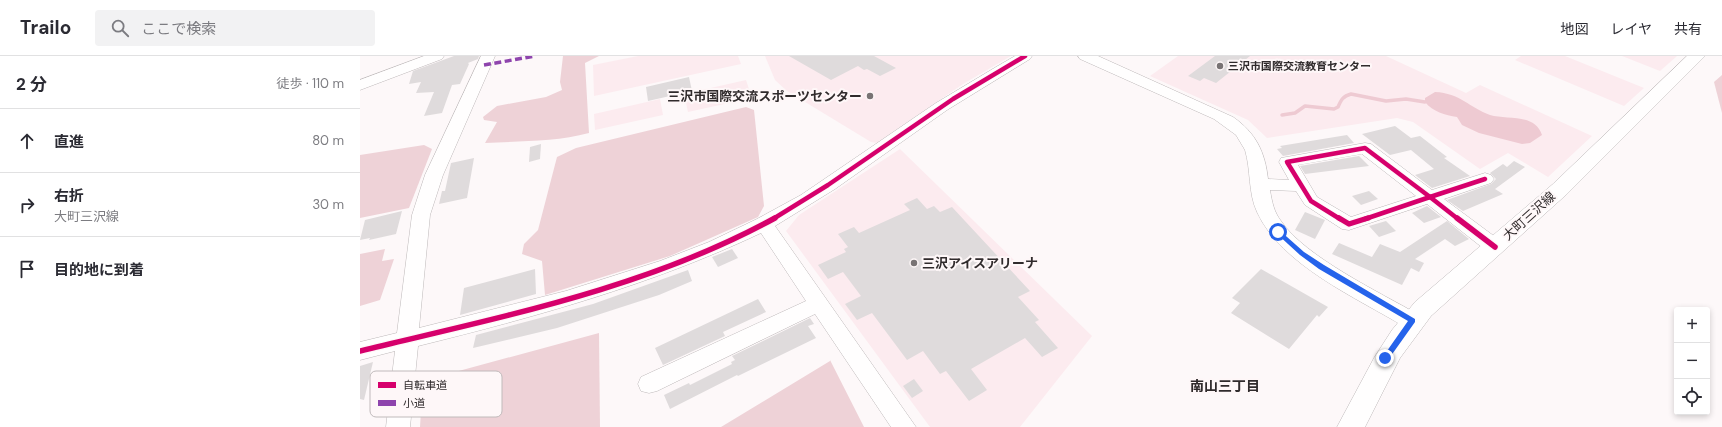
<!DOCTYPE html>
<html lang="ja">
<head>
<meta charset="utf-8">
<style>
	body { margin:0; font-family:"DM Sans","Noto Sans JP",sans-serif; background:#f2f2f3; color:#2b2b33 }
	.controls { position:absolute; right:12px; bottom:12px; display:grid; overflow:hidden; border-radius:4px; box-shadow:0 2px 6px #0003 }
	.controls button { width:36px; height:36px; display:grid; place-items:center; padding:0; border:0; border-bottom:1px solid #e1e1e2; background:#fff; color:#2b2b33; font:20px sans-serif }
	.stop { position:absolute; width:12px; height:12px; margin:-9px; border:3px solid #2563eb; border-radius:50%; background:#fff }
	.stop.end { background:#2563eb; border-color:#fff; box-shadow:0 1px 4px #0008 }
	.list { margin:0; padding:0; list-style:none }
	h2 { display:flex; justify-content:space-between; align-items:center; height:52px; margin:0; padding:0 16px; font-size:17px }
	h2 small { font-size:13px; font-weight:400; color:#7c7c81 }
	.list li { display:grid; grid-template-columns:26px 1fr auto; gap:12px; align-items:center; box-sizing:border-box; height:64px; padding:0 16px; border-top:1px solid #e1e1e2 }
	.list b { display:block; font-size:15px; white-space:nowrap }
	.list p { margin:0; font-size:13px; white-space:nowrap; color:#7c7c81 }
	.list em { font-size:13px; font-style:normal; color:#7c7c81 }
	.icon { flex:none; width:22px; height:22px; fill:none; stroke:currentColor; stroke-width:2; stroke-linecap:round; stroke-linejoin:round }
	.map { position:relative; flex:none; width:1362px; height:371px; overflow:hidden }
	header { display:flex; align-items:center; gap:24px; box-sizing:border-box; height:56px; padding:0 20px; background:#fff; border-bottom:1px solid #e1e1e2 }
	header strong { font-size:19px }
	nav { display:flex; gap:22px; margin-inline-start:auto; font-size:14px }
	.search { width:280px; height:36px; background:#f2f2f3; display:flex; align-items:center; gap:10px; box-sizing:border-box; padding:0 14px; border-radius:4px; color:#7c7c81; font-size:15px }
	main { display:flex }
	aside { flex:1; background:#fff }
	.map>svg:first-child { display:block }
	.green { fill:#fcebef }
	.forest { fill:#eed2d7 }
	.water { fill:#eecad2 }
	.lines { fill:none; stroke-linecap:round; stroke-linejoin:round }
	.stream { stroke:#eecad2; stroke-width:3.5 }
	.building { fill:#dfdbdc }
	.minor-casing { stroke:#bdb8b9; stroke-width:1 }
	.major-casing { stroke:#bdb8b9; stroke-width:1 }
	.minor { fill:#fffefe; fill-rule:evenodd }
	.major { fill:#fffefe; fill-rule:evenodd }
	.quiet { stroke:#8e44ad; stroke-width:3.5; stroke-dasharray:7 3.5; stroke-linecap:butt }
	.cycleway-far1-casing { stroke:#fef7f8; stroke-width:6 }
	.cycleway-casing { stroke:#fef7f8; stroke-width:8 }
	.cycleway-far1 { stroke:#d6006c; stroke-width:4.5 }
	.cycleway { stroke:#d6006c; stroke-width:5.5 }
	.route { fill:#2563eb }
	.poi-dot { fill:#787374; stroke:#fef7f8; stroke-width:1.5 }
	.labels { text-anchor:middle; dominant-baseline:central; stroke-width:4; stroke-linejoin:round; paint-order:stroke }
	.far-poi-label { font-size:11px; font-weight:bold; fill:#302b2c; stroke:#fef7f8; text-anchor:start }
	.poi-label { font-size:13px; font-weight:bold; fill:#302b2c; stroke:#fef7f8; text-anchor:end }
	.street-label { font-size:13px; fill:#302b2c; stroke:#fef7f8 }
	.neighbourhood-label { font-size:14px; font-weight:bold; fill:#302b2c; stroke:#fef7f8 }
	.key { fill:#fef7f8; stroke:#c0babb; stroke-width:1 }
	.key-label { font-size:11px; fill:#302b2c }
</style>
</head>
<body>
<header>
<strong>Trailo</strong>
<div class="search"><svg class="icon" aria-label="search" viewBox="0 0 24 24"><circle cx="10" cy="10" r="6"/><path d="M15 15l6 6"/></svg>ここで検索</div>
<nav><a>地図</a><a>レイヤ</a><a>共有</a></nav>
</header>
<main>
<aside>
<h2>2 分<small>徒歩 · 110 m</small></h2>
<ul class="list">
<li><svg class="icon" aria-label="ahead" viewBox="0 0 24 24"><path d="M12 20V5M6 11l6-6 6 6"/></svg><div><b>直進</b></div><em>80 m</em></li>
<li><svg class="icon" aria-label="right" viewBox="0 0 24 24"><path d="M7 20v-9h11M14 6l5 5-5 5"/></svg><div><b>右折</b><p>大町三沢線</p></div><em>30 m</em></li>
<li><svg class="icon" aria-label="arrive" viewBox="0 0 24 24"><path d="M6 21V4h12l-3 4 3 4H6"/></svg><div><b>目的地に到着</b></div></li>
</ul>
</aside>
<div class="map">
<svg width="1362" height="371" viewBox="0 0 1362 371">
	<rect width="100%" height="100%" fill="#fdf8f9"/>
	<g class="green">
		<polygon points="278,0 378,0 381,8 234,40 233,9"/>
		<polygon points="405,0 651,0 603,28 517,87 511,86 427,35 415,24"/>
		<polygon points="818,0 1026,0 1106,37 1120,29 1232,80 1188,121 1148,97 1120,113 1053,66 1037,62 907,82 888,64 790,20"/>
		<polygon points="1161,0 1205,0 1284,32 1264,50 1155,4"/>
		<polygon points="1262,0 1317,0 1300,15"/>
		<polygon points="386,24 392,42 328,56 324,38"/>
		<polygon points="300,43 303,59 235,74 234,58"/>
		<polygon points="540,93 732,280 660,371 570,371 426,175 439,159"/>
	</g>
	<g class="forest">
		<path d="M203 0H239L225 7 229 77C196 86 159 85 125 87L137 66 124 64 123 61 137 50 186 41 202 34 200 26Z"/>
		<polygon points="1362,19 1362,57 1354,26"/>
		<polygon points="386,51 394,54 404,150 398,161 310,200 185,239 182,205 162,198 164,188 178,174 197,101 216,92"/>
		<polygon points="64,89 72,93 49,152 0,162 0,99"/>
		<polygon points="25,193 22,205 34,203 20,244 0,250 0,198"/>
		<polygon points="239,277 240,371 60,371 62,340 95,316"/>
		<polygon points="470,304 504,371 361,371 470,305"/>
	</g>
	<path class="water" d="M1075 36C1100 37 1110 52 1130 59 1146 64 1175 57 1182 79L1170 87 1162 88 1119 77 1102 69 1097 61C1085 59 1073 56 1065 46V42Z"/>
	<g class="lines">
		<path class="stream" d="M922 59 935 57 945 50 974 53 978 51C981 44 983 40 991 38L1026 45 1046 43 1065 46"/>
	</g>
	<g class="building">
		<polygon points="94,0 119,0 118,3 108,7 109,8 100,28 92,29 82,57 64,60 74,36 56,37 61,26 49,28 53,15"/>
		<polygon points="429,0 514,0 536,12 520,20 507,13 504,14 498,10 471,24"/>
		<polygon points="855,0 890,0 856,27 844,22 840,25 828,20"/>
		<polygon points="329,21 332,35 288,45 286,31"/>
		<polygon points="1035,70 1051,82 1060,80 1087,101 1084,102 1110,120 1072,132 1055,119 1074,113 1051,94 1030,99 1002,78"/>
		<polygon points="987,79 994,87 923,100 917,93 922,92 920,90"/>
		<polygon points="181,88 180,103 169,106 170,91"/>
		<polygon points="999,100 1009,110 945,118 940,110"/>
		<polygon points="114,102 107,142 79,148 82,135 85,135 91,107"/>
		<polygon points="1154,105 1165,111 1135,133 1143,138 1103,155 1087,144 1131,128 1136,123 1130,117 1143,108 1147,111"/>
		<polygon points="1009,135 1018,143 1001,149 992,140"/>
		<polygon points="557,142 567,153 574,150 580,156 592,151 670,235 658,241 679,264 675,266 698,292 682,301 665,282 611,313 627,334 609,345 586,315 580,318 563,295 547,304 512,257 497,264 485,248 501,240 483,216 468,223 458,209 486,196 484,193 488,191 478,178 494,171 499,177 550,154 544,148"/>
		<polygon points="1067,150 1081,161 1064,167 1052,157"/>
		<polygon points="42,155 36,178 9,184 10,182 0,184 5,164"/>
		<polygon points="945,156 965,164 955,183 935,174"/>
		<polygon points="1026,165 1036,175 1019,181 1009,170"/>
		<polygon points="1087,165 1109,183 1095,190 1085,183 1055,203 1064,207 1059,216 1051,212 1042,229 972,198 979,187 1012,201 1020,188 1040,196"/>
		<polygon points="372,193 378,202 358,211 352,201"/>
		<polygon points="175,213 176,238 100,259 104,232"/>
		<polygon points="901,213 968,251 959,261 957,259 929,293 871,257 880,247 872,242"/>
		<polygon points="328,214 332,225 299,239 197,272 113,292 116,279 233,248"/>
		<polygon points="398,243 406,256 363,276 365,280 303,309 295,292"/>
		<polygon points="450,262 454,268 448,270 456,282 378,320 377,319 310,353 304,339 329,327 330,329 372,308 371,306 375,304 372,300"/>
		<polygon points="13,306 4,344 0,343 0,310"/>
		<polygon points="554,323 563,335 552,342 543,330"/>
	</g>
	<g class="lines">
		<g class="minor-casing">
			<g id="minor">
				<polygon points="64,0 84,0 82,3 0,34 0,24"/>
				<path d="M121 0H135L83 119 70 159 59 272 206 235 300 205 349 186 397 163 441 139 576 47 636 11 655 0H672L670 3 587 54 475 133 415 170 556 371H531L455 258 297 335 289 337 281 335 278 328 281 321 446 245 401 177C291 229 175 261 58 290L50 371H26L35 295 0 304V286L37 277 52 159 65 119Z"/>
				<path d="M718 0H738L873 61C896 77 905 96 908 123L929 124 919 106 921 102 1005 87 1011 88 1072 134 1125 117 1131 119 1134 123 1131 127 1084 143 1142 186 1145 191 1142 196 1135 198 1128 196 1067 148 989 174 982 173 945 149 936 135 910 134C912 146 914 156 921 165 945 201 1021 237 1059 259L1063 265 1059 271 1052 273 1045 271C997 242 921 209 897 156 888 137 891 114 885 94L876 79 854 63 720 3ZM1002 98 1056 140 991 161 957 141 938 109Z"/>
			</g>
		</g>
		<g class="major-casing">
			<polygon id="major" points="1327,0 1345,0 1207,138 1071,260 1040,302 1005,371 977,371 1014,302 1032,274 1055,246 1193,128"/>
		</g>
		<use href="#minor" class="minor"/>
		<use href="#major" class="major"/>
		<polyline class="quiet" points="124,9 175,0"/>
		<g class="cycleway-far1-casing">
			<g id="cycleway-far1">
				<polyline points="1070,141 1098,163"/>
				<polyline points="1070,141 1125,123"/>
				<polyline points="413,163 468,129 593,43 665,0"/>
				<polyline points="980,163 951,145 927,106 1005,92 1070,141"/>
				<polyline points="1005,163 1070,141"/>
			</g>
		</g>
		<g class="cycleway-casing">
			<g id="cycleway">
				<polyline points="979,162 989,168 1008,162"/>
				<polyline points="1097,162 1135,191"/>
				<path d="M0 295C140 261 288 232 415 162"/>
			</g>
		</g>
		<use href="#cycleway-far1" class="cycleway-far1"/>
		<use href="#cycleway" class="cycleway"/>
	</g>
	<polygon class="route" points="918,173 944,196 964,209 1055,263 1055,266 1028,304 1025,305 1022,302 1048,265 959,213 940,199 916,177 915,176"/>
	<g class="poi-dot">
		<circle cx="860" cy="10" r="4"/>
		<circle cx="510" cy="40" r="4"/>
		<circle cx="554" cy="207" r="4"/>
	</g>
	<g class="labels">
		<g class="far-poi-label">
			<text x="868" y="10">三沢市国際交流教育センター</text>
		</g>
		<g class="poi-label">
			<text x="502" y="40">三沢市国際交流スポーツセンター</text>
			<text x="562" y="207" text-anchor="start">三沢アイスアリーナ</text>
		</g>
		<g class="street-label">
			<text transform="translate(1169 160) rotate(-42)">大町三沢線</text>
		</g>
		<g class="neighbourhood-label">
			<text x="865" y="330">南山三丁目</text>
		</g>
	</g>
	<rect x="10" y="315" width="132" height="46" rx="6" class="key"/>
	<rect x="18" y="326" width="18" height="6" fill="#d6006c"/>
	<rect x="18" y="344" width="18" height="6" fill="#8e44ad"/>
	<g class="key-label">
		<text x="43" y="333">自転車道</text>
		<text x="43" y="351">小道</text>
	</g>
</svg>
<div class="controls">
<button>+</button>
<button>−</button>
<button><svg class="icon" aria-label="locate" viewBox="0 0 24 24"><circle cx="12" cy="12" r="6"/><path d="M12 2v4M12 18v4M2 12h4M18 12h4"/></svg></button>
</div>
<div class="stop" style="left:918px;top:176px"></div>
<div class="stop end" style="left:1025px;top:302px"></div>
</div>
</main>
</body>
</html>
